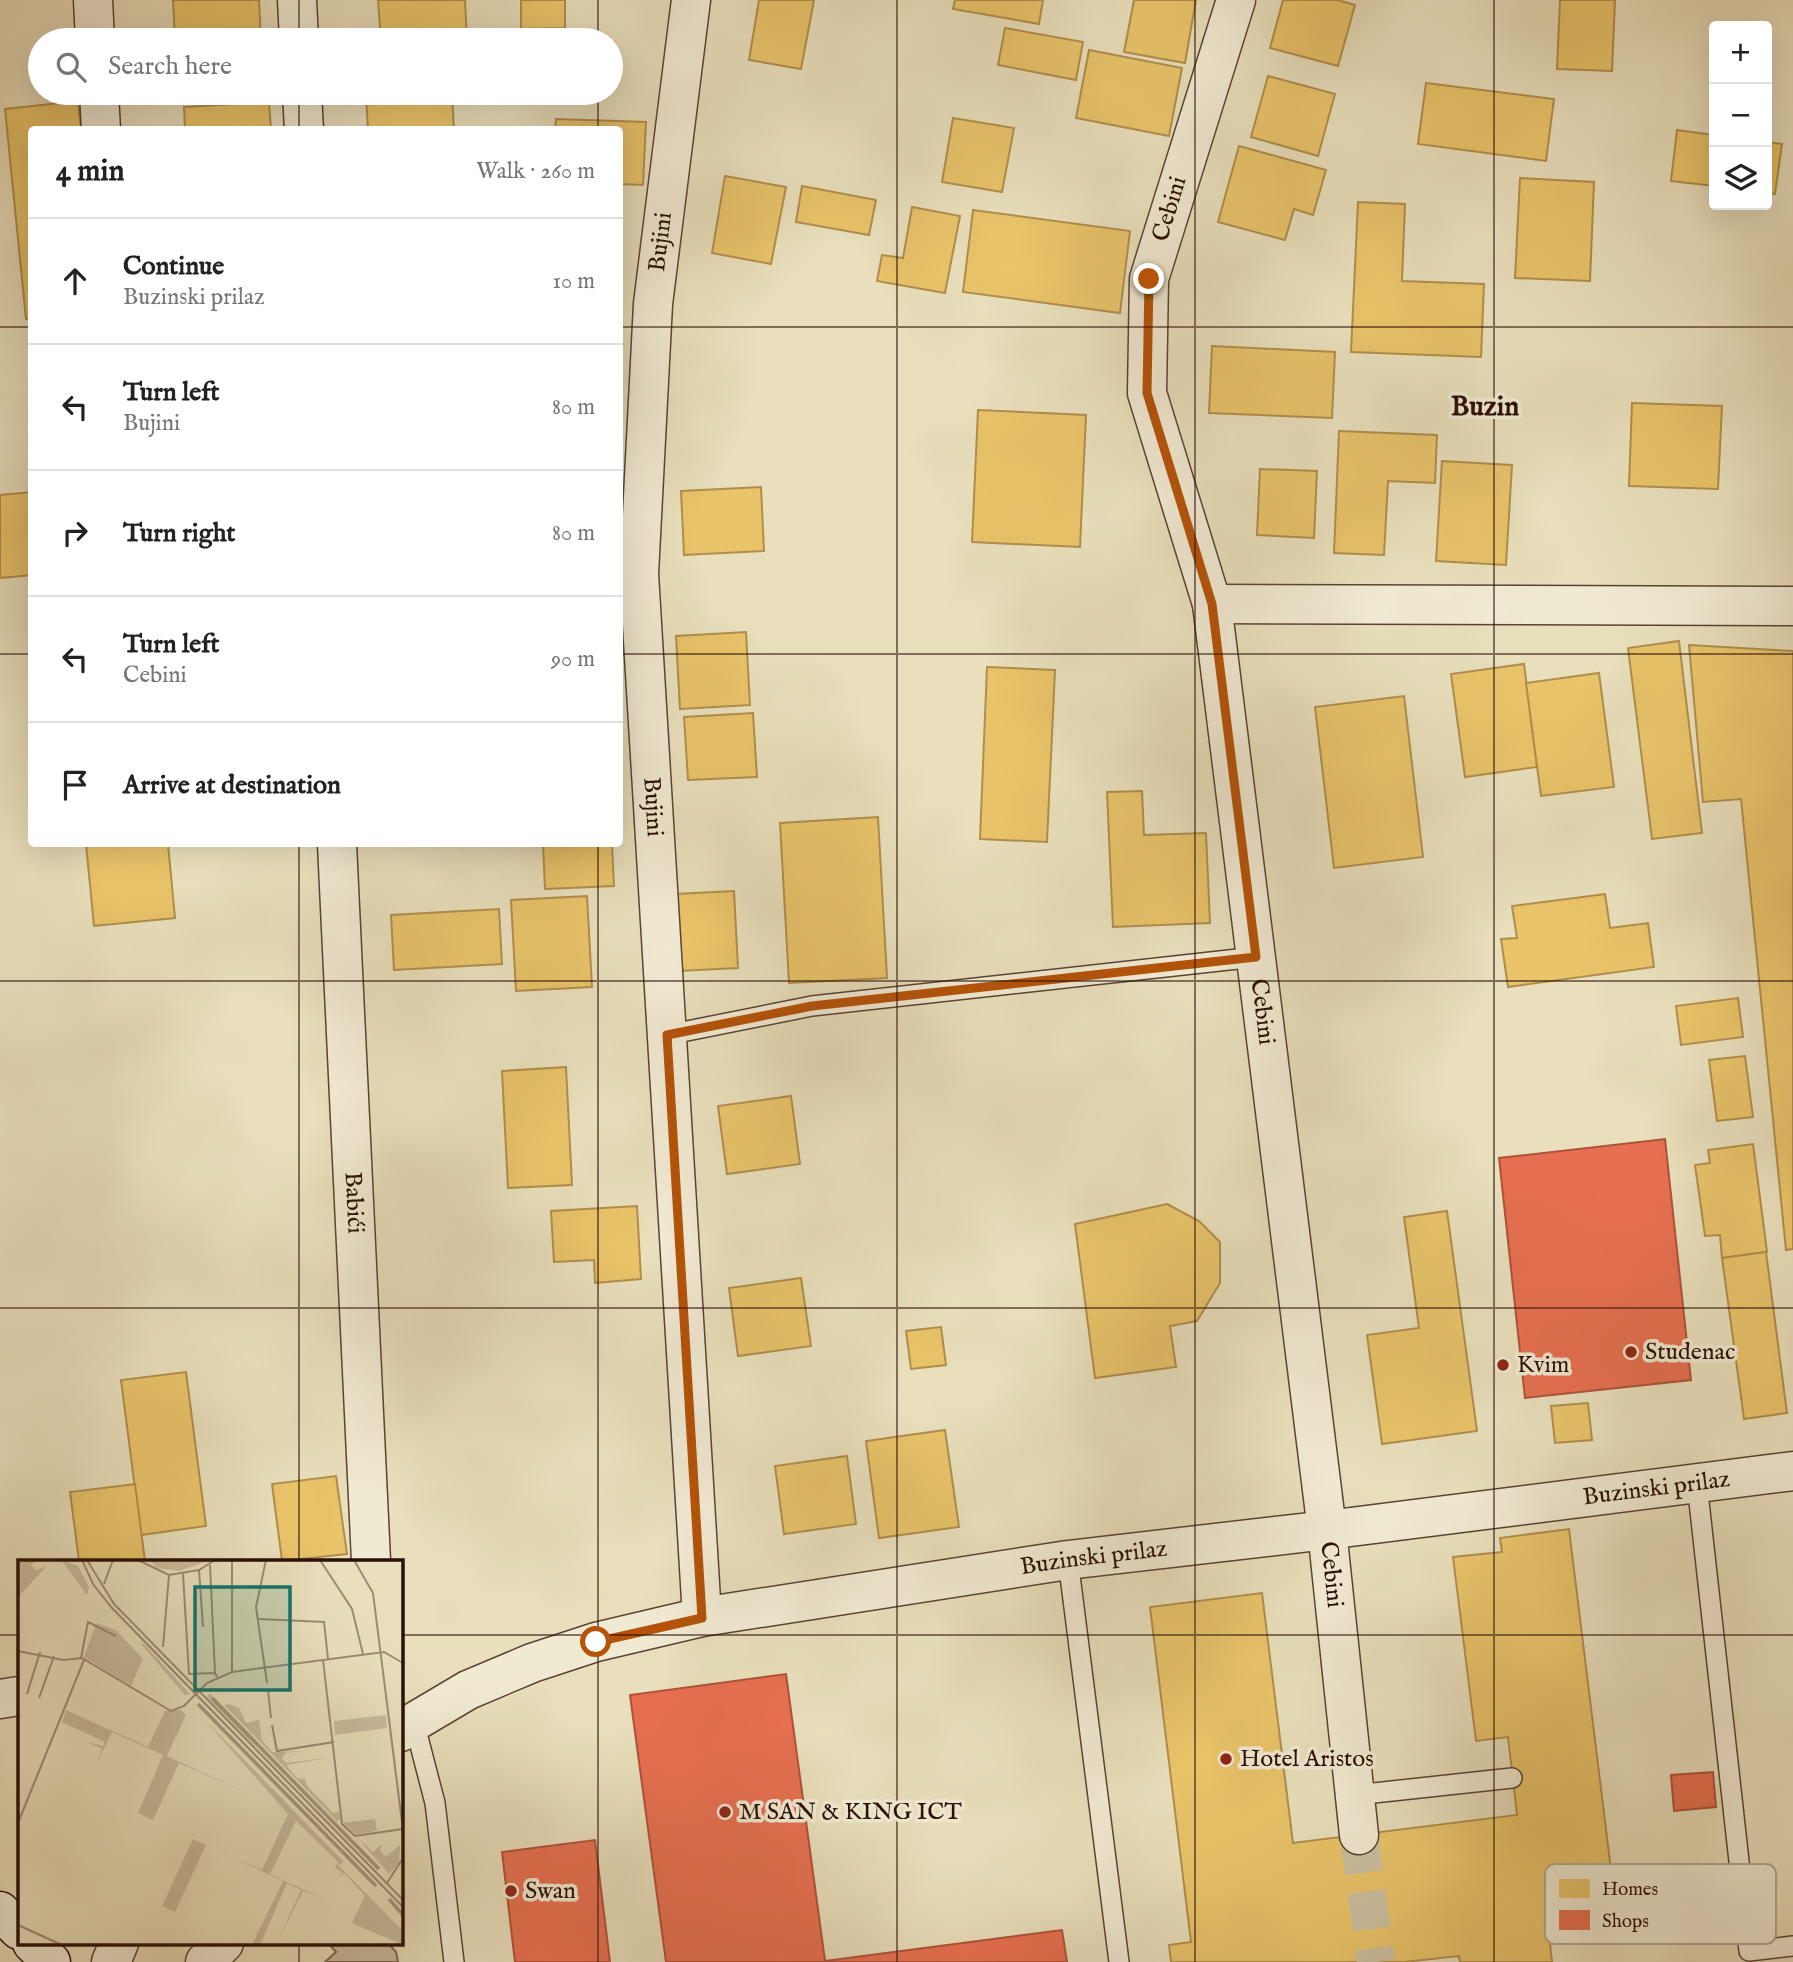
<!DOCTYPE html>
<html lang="en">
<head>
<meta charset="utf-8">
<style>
	body { margin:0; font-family:"IM FELL English",serif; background:#f6f6f6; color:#222 }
	.controls { position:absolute; right:21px; top:21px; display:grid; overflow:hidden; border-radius:7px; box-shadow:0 7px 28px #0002 }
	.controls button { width:63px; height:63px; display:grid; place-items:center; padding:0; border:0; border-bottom:2px solid #e0e0e0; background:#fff; color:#222; font:35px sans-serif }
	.stop { position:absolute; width:21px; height:21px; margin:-16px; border:5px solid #b45309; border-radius:50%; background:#fff }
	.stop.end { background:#b45309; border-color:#fff; box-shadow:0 2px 7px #0008 }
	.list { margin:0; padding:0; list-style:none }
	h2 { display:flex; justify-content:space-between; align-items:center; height:91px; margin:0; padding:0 28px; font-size:30px }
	h2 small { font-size:23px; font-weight:400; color:#767676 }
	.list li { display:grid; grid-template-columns:46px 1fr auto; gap:21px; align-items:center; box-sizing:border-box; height:126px; padding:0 28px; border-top:2px solid #e0e0e0 }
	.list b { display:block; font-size:26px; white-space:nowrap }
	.list p { margin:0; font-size:23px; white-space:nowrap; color:#767676 }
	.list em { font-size:23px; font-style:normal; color:#767676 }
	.icon { flex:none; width:38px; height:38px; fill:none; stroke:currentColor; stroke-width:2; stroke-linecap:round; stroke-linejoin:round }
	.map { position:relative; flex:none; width:1793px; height:1962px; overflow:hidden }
	.search { position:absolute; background:#fff; box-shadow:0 7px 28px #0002; left:28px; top:28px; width:595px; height:77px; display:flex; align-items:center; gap:18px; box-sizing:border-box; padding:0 24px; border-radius:38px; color:#767676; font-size:26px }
	.panel { position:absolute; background:#fff; box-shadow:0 7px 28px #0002; left:28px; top:126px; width:595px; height:721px; border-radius:7px }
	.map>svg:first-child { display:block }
	.green { fill:#c9bc9d; stroke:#7a6651; stroke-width:2 }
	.homes { fill:#e9c46a; stroke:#b08e4c; stroke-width:2 }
	.shops { fill:#e76f51; stroke:#ae523a; stroke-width:2 }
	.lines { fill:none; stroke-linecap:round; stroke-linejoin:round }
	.minor-tunnel { stroke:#ccc0a1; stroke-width:38; stroke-dasharray:38 19; stroke-linecap:butt }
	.service-casing { stroke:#5a4333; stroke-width:22 }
	.minor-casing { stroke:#5a4333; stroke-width:41 }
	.secondary-casing { stroke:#2a0f05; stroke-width:41 }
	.service { stroke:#f1ead3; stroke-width:19 }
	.minor { stroke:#f1ead3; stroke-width:38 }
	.secondary { stroke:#f1ead3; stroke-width:38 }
	.route { stroke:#b45309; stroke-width:9 }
	.grid { fill:none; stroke:#2a0f05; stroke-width:2; stroke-opacity:0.55 }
	.poi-dot { fill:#8f2418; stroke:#f1ead3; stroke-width:2.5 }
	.labels { text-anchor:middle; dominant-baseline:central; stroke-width:7; stroke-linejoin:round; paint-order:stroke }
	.street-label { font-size:24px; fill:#2a0f05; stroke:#f1ead3 }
	.poi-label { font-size:24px; fill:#2a0f05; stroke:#f1ead3; text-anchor:start }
	.quarter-label { font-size:28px; font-weight:bold; fill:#2a0f05; stroke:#f1ead3 }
	.inset-river { fill:none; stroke:#a8987e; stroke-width:3.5 }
	.inset-road { fill:none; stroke:#9d8c73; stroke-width:2 }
	.view { fill:#0f766e; fill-opacity:0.15; stroke:#0f766e; stroke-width:3.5 }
	.inset-edge { fill:none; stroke:#2a0f05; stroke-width:3.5 }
	.key { fill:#f1ead3; stroke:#b5a895; stroke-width:2 }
	.key-label { font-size:19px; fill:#2a0f05 }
</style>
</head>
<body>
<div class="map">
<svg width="1793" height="1962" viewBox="0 0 1793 1962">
	<rect width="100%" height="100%" fill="#e9dfbc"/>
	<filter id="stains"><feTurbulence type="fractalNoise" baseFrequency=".00286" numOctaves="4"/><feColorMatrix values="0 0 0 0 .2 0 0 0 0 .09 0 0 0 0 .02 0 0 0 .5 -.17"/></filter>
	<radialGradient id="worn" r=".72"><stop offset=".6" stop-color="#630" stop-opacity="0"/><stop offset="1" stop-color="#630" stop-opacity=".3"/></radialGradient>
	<polygon class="green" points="328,1943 388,1943 396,1952 398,1962 325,1962 336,1952"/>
	<g class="homes">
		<polygon points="173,0 259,0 261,40 175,40"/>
		<polygon points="378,0 465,0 467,40 381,40"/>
		<polygon points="521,0 565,0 565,28 521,29"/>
		<polygon points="759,0 814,0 801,69 749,60"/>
		<polygon points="955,0 1043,0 1039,24 953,9"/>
		<polygon points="1134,0 1196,0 1185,63 1124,52"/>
		<polygon points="1283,0 1338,0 1355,5 1338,66 1270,48"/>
		<polygon points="1560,0 1615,0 1612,71 1557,69"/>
		<polygon points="1005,28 1083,42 1076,80 998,65"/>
		<polygon points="1089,50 1182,68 1169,136 1076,118"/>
		<polygon points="1268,76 1335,94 1318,156 1251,137"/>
		<polygon points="1426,83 1554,99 1546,161 1418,144"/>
		<polygon points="416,93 452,93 454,130 368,130 366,96"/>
		<polygon points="78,101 81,130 32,130 32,319 26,319 5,109"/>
		<polygon points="269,102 271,130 185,130 184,107"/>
		<polygon points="953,118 1014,128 1002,192 942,182"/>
		<polygon points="556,119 646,122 643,185 620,184 620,130 555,130"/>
		<polygon points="1677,130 1714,135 1714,186 1671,181"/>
		<polygon points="1767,142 1782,144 1775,194 1767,193"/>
		<polygon points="1239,146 1326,170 1313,215 1294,209 1285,240 1218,222"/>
		<polygon points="725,176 786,187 771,264 712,253"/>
		<polygon points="1520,178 1594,182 1590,281 1515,278"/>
		<polygon points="802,186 876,200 869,235 796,222"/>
		<polygon points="1358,202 1405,204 1402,281 1484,284 1481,357 1351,352"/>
		<polygon points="912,207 960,216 945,293 877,281 882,255 903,258"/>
		<polygon points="973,210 1130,231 1120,313 963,292"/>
		<polygon points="1212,346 1335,352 1332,418 1209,413"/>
		<polygon points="1632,403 1722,406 1718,489 1629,486"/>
		<polygon points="978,410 1086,415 1080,547 972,542"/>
		<polygon points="1339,431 1437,435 1435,483 1388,481 1384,555 1334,553"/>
		<polygon points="1442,461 1512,465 1506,565 1436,561"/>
		<polygon points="1260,469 1317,471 1314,538 1257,535"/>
		<polygon points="761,487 764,551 684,555 681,491"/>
		<polygon points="32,492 32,575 0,578 0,495"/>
		<polygon points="746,632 750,705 680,709 676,636"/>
		<polygon points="1679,641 1702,833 1652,839 1628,648"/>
		<polygon points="1689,645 1793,651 1793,1249 1786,1250 1741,799 1703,802"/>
		<polygon points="1524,664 1537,767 1465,777 1451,674"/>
		<polygon points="987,667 1055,670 1047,842 980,839"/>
		<polygon points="1599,673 1614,787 1541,796 1526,683"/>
		<polygon points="1404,696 1423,857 1334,868 1315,707"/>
		<polygon points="753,713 757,777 688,780 684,717"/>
		<polygon points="1142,791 1144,835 1206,833 1210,923 1113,927 1107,792"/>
		<polygon points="878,817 887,978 789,983 780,823"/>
		<polygon points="86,844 168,844 175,918 94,926"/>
		<polygon points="543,844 612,844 614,886 545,889"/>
		<polygon points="734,891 738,968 679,971 675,894"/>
		<polygon points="1605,894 1610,928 1648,923 1654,967 1508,987 1501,939 1517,938 1512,906"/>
		<polygon points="587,896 592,987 516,991 511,900"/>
		<polygon points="499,909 502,964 394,970 391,915"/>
		<polygon points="1738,998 1743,1037 1681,1045 1676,1006"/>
		<polygon points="1745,1056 1753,1117 1717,1121 1709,1060"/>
		<polygon points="566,1067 572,1185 508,1188 502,1071"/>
		<polygon points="791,1096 800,1164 727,1174 718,1106"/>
		<polygon points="1753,1144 1767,1252 1722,1258 1720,1235 1705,1236 1695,1165 1710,1163 1708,1150"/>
		<polygon points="1167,1204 1199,1221 1220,1242 1220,1283 1197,1321 1170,1326 1176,1367 1095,1378 1075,1224"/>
		<polygon points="637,1206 641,1279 595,1283 594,1260 554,1262 551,1211"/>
		<polygon points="1447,1211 1477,1431 1382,1444 1367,1335 1419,1328 1404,1217"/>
		<polygon points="1766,1252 1787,1413 1744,1419 1722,1258"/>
		<polygon points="801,1278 811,1346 738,1356 729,1288"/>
		<polygon points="941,1327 946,1365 911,1369 906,1331"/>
		<polygon points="186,1372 206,1526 141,1535 121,1380"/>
		<polygon points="1588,1403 1592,1440 1555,1443 1551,1406"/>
		<polygon points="945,1430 959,1527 879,1538 866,1441"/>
		<polygon points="847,1456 856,1524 784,1534 775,1466"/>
		<polygon points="336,1476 347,1554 282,1561 272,1484"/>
		<polygon points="135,1484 145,1561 79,1561 70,1492"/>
		<polygon points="1569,1529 1619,1935 1550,1944 1552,1962 1460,1962 1459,1956 1404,1962 1171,1962 1169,1945 1191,1942 1150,1607 1262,1593 1293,1843 1517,1815 1508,1737 1476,1741 1453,1557 1502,1552 1500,1538"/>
	</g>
	<g class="shops">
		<polygon points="1665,1139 1691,1380 1525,1398 1499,1158"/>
		<polygon points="786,1674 825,1961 1062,1930 1067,1962 666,1962 630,1695"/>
		<polygon points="1713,1772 1716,1807 1674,1811 1671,1775"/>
		<polygon points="595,1840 610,1962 515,1962 502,1852"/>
	</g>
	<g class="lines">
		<polyline class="minor-tunnel" points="1359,1835 1376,1962"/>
		<g class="service-casing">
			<g id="service">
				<polyline points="667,1035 812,1006 1256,957"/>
				<polyline points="1697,1484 1749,1951 1793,1946"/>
				<polyline points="1068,1560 1119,1962"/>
				<polyline points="414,1722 435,1803 454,1962"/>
				<polyline points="1355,1795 1512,1778"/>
			</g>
		</g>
		<g class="minor-casing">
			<g id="minor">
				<polyline points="93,0 95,40"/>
				<polyline points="297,0 299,40"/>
				<path id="s1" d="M691 0 653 304 639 574 702 1617"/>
				<path id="s2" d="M1236 0 1149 279 1147 393 1212 604 1327 1530 1359 1835"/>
				<polyline points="99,93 101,130"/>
				<polyline points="302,93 304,130"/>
				<polyline points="1212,604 1793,606"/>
				<path id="s3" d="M337 844 371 1561"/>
				<polyline points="0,1699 19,1696"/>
				<path id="s4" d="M401 1732 414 1722 468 1690 532 1663 596 1642 702 1617 1068 1560 1327 1530 1793 1471"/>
				<polyline points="111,1962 119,1943"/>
				<polyline points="205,1962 224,1943"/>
			</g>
		</g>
		<g class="secondary-casing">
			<g id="secondary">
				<polyline points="0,1911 19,1930"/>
				<polyline points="32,1943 51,1962"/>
			</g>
		</g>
		<use href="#service" class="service"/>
		<use href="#minor" class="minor"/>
		<use href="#secondary" class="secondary"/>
	</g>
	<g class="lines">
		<polyline class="route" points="596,1642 702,1618 667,1035 812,1006 1256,957 1212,604 1147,393 1149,279"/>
	</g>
	<path class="grid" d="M299 0V40M598 0V40M897 0V1962M1195 0V1962M1494 0V1962M299 93V130M598 93V130M0 327H32M620 327H1793M0 654H32M620 654H1793M299 844V1561M598 844V1962M0 981H1793M0 1308H1793M0 1635H19M401 1635H1793M299 1943V1962"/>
	<g class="poi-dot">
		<circle cx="1631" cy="1352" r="7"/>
		<circle cx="1503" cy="1365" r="7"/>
		<circle cx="1226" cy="1759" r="7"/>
		<circle cx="725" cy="1812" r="7"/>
		<circle cx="511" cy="1891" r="7"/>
	</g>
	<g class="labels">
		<g class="street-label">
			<text transform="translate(1170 209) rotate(-73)">Cebini</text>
			<text transform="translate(661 242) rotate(-83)">Bujini</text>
			<text stroke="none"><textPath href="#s1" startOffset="810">Bujini</textPath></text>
			<text stroke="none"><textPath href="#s2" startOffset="1038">Cebini</textPath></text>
			<text stroke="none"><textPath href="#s3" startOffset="359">Babići</textPath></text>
			<text stroke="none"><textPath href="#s4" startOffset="1288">Buzinski prilaz</textPath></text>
			<text stroke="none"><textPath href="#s4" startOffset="721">Buzinski prilaz</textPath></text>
			<text stroke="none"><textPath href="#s2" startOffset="1605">Cebini</textPath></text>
		</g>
		<g class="poi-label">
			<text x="1645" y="1352">Studenac</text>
			<text x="1517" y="1365">Kvim</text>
			<text x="1240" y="1759">Hotel Aristos</text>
			<text x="739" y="1812">M SAN &amp; KING ICT</text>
			<text x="525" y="1891">Swan</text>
		</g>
		<g class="quarter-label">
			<text x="1485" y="407">Buzin</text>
		</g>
	</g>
	<g transform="translate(18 1560)">
		<rect width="385" height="385" fill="#e9dfbc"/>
		<path d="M0 0H18L13 5 18 10 29 6 0 37ZM43 0 60 6 71 27 69 35ZM131 0H191V1L161 11 140 8ZM78 63 98 70 125 99 113 126 66 97ZM123 84H126L172 134 167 135ZM192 133 239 181 235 184 189 137ZM211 144 221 148 228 163 241 160 244 180 254 192 286 191 267 193 264 199 269 203 315 197 268 205 279 218 287 219 289 226 315 253 321 252 322 259 319 261 206 145ZM48 150 130 187 147 151 163 150 168 155 149 196 226 232 161 203 135 260 120 253 145 195 94 172 77 206 84 189 70 182 85 186 87 182 44 162ZM368 155 369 168 317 175 316 161ZM186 159 326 302 320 305 385 371V385L334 363 347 336 326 313 321 318 324 312 317 308 320 302 278 261 252 314 303 338 285 331 258 385 283 330 269 323 242 385H234L265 321 200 291 244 310 270 254ZM357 259 359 271 338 274 325 263ZM339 277 355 292 364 284 362 291 368 297 382 285 381 303 371 314ZM175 279 188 285 157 352 144 346Z" fill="#c9bc9d"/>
		<path class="inset-river" d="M194 138 361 309M180 144 358 326M371 339 385 355"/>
		<path class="inset-road" d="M64 0 75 24 94 48 385 347M69 0 96 44 385 340M120 0 151 15 181 10 197 0M214 0V112M248 0 238 47 249 123M302 0 334 49 345 94M336 0 355 33 385 270M192 5 197 113M181 10 185 67M165 14 171 114 197 113 199 117M86 24 95 0M241 59 306 62 310 99M145 87 151 15M0 91 45 100 64 98 153 151 166 146 189 123 214 112 366 92 385 103M63 98 70 62 98 76M305 100 324 264 337 276 385 269M250 130 253 158M9 134 22 92M21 138 36 96M254 165 259 191 316 182M0 263 66 100M369 323 385 298M0 365 44 385"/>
		<path class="view" d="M177 27H272V130H177Z"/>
		<rect width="385" height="385" class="inset-edge"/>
	</g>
	<rect x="1545" y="1864" width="231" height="80" rx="10" class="key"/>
	<rect x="1559" y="1879" width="31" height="19" fill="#e9c46a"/>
	<rect x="1559" y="1910" width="31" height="20" fill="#e76f51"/>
	<g class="key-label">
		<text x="1602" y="1895">Homes</text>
		<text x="1602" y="1927">Shops</text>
	</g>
	<rect width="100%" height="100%" filter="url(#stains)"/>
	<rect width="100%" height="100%" fill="url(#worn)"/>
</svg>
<div class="controls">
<button>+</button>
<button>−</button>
<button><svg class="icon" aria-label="layers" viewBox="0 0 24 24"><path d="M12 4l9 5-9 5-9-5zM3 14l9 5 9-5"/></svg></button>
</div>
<div class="stop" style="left:596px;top:1642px"></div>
<div class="stop end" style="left:1149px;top:279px"></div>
<div class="search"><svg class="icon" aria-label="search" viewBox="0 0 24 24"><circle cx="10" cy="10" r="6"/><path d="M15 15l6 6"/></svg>Search here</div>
<section class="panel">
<h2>4 min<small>Walk · 260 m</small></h2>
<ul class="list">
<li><svg class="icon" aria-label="ahead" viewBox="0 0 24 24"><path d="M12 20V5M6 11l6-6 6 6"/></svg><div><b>Continue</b><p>Buzinski prilaz</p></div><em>10 m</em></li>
<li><svg class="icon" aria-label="left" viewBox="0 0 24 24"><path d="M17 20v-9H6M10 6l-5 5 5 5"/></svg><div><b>Turn left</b><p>Bujini</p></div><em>80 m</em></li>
<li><svg class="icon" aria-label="right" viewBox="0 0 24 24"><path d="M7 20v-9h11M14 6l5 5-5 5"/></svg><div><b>Turn right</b></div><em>80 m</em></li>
<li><svg class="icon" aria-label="left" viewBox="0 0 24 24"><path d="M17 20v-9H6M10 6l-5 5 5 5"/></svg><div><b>Turn left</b><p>Cebini</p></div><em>90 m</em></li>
<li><svg class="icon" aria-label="arrive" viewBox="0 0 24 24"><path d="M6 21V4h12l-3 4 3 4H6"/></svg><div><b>Arrive at destination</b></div></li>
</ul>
</section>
</div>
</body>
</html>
